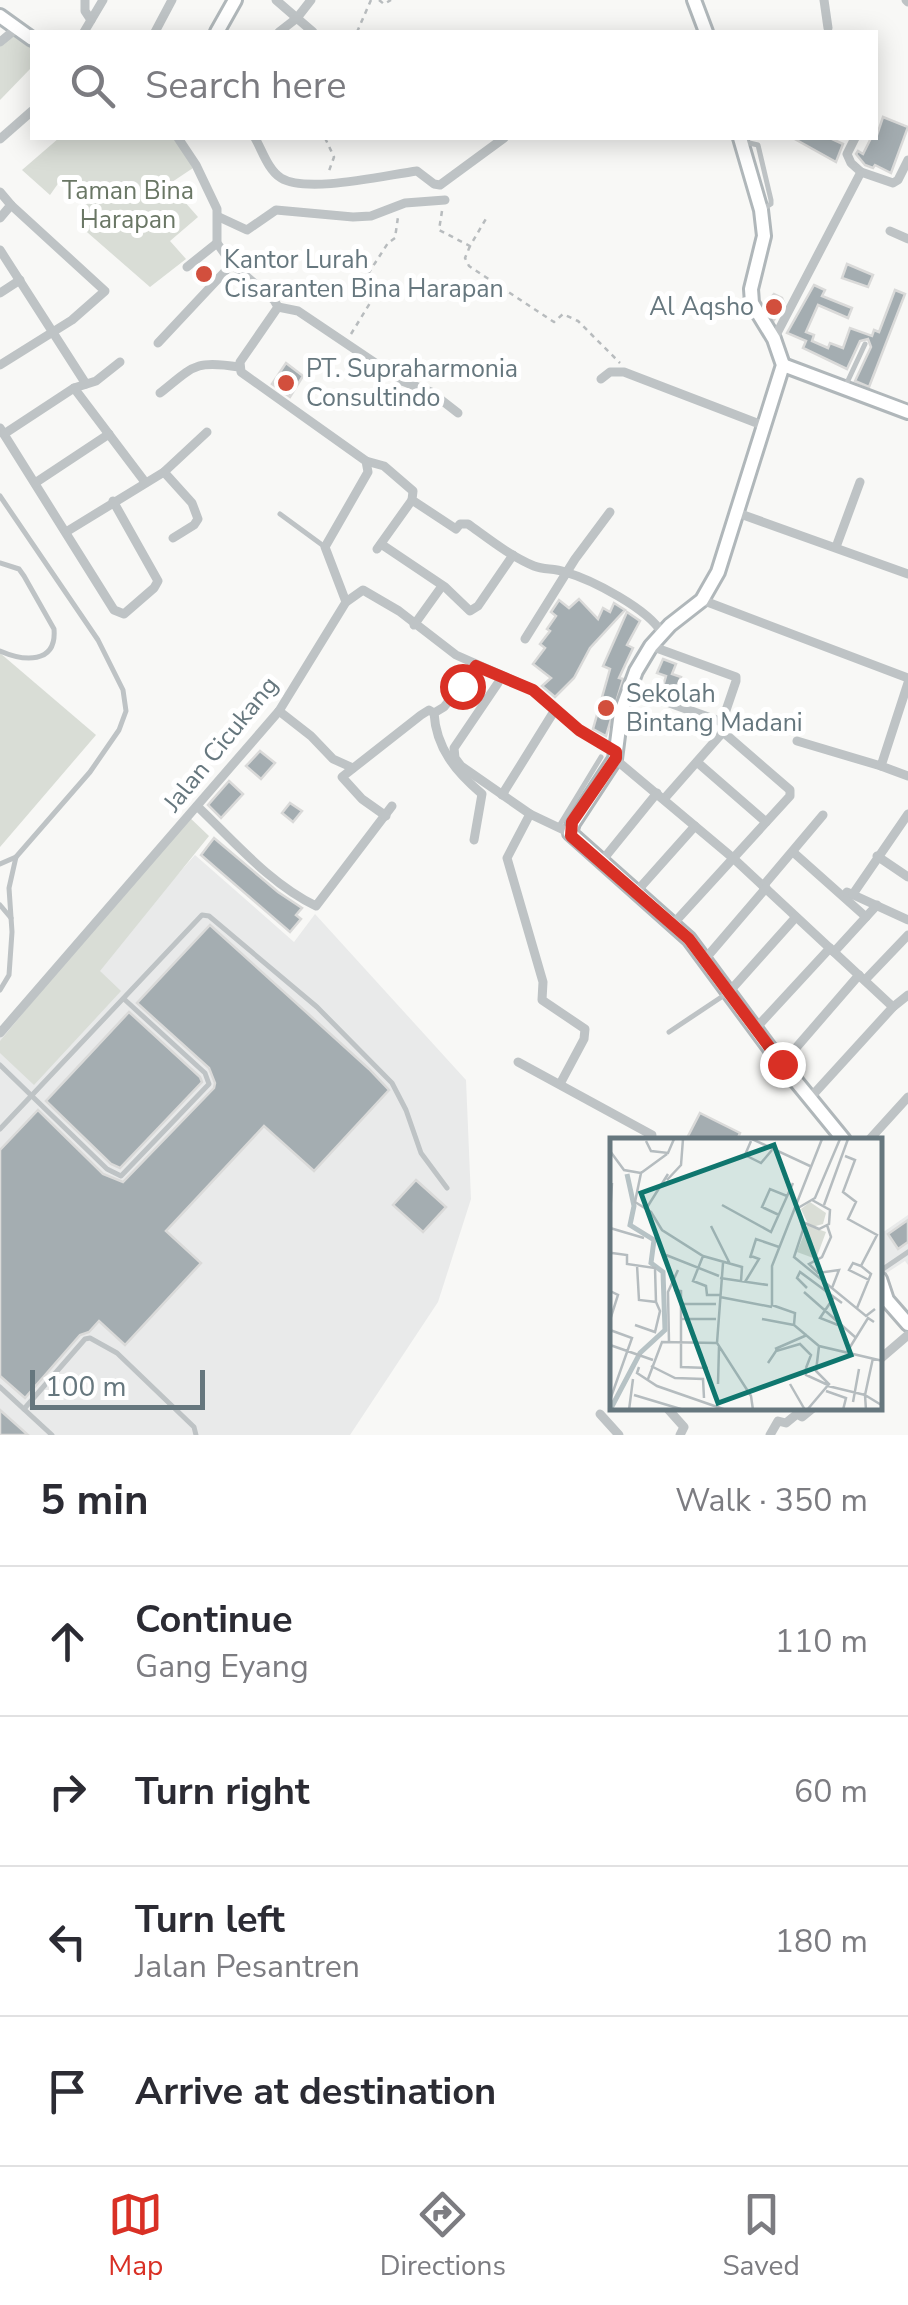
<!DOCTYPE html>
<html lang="en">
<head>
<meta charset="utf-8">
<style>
	body { margin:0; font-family:"Nunito Sans",sans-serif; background:#f2f2f3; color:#2b2b33 }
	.scale { position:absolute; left:30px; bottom:25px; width:175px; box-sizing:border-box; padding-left:10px; border:5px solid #66777e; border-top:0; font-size:28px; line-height:35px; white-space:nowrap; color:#66777e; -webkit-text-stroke:8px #fff; paint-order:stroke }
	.stop { position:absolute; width:30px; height:30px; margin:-22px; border:8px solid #d93025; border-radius:50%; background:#fff }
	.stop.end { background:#d93025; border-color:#fff; box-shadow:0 2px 10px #0008 }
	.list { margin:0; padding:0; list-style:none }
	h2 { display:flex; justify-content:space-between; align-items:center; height:130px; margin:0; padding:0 40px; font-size:42px }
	h2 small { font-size:32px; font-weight:400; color:#7c7c81 }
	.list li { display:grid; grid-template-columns:65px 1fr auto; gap:30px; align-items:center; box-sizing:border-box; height:150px; padding:0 40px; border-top:2px solid #e1e1e2 }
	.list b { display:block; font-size:38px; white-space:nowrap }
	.list p { margin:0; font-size:32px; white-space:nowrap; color:#7c7c81 }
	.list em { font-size:32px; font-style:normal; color:#7c7c81 }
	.icon { flex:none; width:55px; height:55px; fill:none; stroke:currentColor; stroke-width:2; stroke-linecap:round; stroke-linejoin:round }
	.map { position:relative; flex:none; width:908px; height:1435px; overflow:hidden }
	.search { position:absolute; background:#fff; box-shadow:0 5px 25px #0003; left:30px; right:30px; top:30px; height:110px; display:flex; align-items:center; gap:25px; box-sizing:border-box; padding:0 35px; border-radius:0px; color:#7c7c81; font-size:38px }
	.sheet { height:730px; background:#fff }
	nav { display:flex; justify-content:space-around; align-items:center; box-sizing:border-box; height:140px; border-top:2px solid #e1e1e2; background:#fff; font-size:28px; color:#7c7c81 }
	nav a { display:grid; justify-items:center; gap:5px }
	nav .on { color:#d93025 }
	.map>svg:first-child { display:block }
	.built { fill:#e9eaea }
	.green { fill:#d9ddd6 }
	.building { fill:#a4adb1; stroke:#dadad9; stroke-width:2.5 }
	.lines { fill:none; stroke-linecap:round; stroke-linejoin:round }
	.secondary-casing { stroke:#b0b7ba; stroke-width:18 }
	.path { stroke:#b8bcbe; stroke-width:2.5; stroke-dasharray:5 5; stroke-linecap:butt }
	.lane { stroke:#bec3c5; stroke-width:5 }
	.street { stroke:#bec3c5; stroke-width:9 }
	.secondary { stroke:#fff; stroke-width:12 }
	.route { stroke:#d93025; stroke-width:12 }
	.poi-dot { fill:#d24f3d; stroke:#fff; stroke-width:4 }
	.labels { text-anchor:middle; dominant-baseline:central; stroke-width:10; stroke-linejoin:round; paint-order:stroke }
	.park-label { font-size:25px; fill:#6a7765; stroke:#fff }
	.poi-label { font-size:25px; fill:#66777e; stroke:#fff; text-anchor:start }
	.street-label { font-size:25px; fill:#66777e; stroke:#fff }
	.inset-river { fill:none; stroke:#b6c2c5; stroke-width:5 }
	.inset-road { fill:none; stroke:#b5bcbf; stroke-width:2.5 }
	.view { fill:#0f766e; fill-opacity:0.15; stroke:#0f766e; stroke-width:5 }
	.inset-edge { fill:none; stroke:#66777e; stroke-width:5 }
</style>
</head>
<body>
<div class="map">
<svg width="908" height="1435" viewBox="0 0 908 1435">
	<rect width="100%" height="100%" fill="#f8f8f6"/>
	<g class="built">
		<polygon points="195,855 294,942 315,914 466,1080 471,1199 438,1302 350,1435 0,1435 0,1038 133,889 151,904"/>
		<polygon points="908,1215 908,1265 905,1261 885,1274 882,1233"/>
	</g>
	<g class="green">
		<polygon points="18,30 32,41 32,67 0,100 0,44"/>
		<polygon points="59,138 176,138 193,168 169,184 198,217 170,241 186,259 150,287 80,226 80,192 62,178 50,195 22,170"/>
		<polygon points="0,653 96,735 0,847"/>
		<polygon points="187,815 209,836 100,971 121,991 34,1085 0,1053 0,1041"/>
	</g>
	<g class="building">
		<polygon points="883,117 908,127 891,173 875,165 873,168 865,165 856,154 858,151 863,154 871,138 876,138"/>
		<polygon points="793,138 830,138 843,144 836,162"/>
		<polygon points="847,264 873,275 868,287 842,278"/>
		<polygon points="814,285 825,290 822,296 852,308 848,318 818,305 806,332 814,335 812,341 828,348 830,343 843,348 850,328 872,336 874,330 879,332 895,290 905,294 869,387 855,381 871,347 868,339 860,341 847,369 803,348 806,341 787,333"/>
		<polygon points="774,294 782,298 784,303 774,320 765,304"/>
		<polygon points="286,363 303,376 290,397 272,384"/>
		<polygon points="579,599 598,619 603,608 610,612 614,603 625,610 590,648 574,678 555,697 542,686 551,678 533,664 545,648 540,644 550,631 547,629 556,616 551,612 559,600 569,608"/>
		<polygon points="627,612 640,621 627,645 633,648 619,678 623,679 606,736 593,729 610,669 603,666"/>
		<polygon points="663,659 676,664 672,674 681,677 674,694 662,690 666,676 657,673"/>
		<polygon points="260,751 275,763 261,779 246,766"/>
		<polygon points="229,781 243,794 221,818 208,805"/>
		<polygon points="290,803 302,811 293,822 282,813"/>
		<polygon points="214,838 278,892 302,908 296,915 301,919 290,932 201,855"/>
		<polygon points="210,925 369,1069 389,1090 314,1171 264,1126 166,1231 201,1263 125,1345 99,1321 89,1332 80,1335 25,1398 0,1376 0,1150 38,1110 103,1174 123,1182 214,1088 215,1083 209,1068 137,1003"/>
		<polygon points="129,1012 200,1077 202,1082 120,1168 111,1164 46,1101"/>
		<polygon points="700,1113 740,1133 737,1140 686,1140"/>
		<polygon points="416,1180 446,1207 423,1232 393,1205"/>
		<polygon points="908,1220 908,1242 898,1249 888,1234"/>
		<polygon points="0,1410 28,1435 0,1435"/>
	</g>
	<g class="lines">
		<g class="secondary-casing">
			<g id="secondary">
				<polyline points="694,0 706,32"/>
				<polyline points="0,16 32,39"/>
				<polyline points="217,32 235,0"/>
				<polyline points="740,138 761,210 764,236 751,289 752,303 774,339 783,365 718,572 702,600 670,625 651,646 636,671 621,712 615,759 573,823 570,833 689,939 777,1058 844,1140"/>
				<polyline points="783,365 908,412"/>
				<polyline points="880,1279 887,1300 908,1324"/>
			</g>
		</g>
		<g class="path">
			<polyline points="379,0 384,4 391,0"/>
			<polyline points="357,32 371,0"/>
			<polyline points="325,138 334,157 329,171 325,172"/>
			<polyline points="442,211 439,230 470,246 487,217"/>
			<polyline points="470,246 465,258 469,266 554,322 563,314 578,321 620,363"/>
			<polyline points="351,334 375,295 366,277 388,243 395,238 398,217"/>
		</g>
		<g class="lane">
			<polyline points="745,142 758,145 771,200 771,204 763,209"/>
			<polyline points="845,387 865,344"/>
			<polyline points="0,496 98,640 123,690 126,711 119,730 90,772 16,857 9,888 12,932 9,975 0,990"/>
			<polyline points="280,514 325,547"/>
			<path d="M0 563 19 569 24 576 54 629C57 665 23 661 0 651"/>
			<polyline points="559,826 601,757"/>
			<polyline points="0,864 16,857"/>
			<polyline points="0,905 11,918"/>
			<polyline points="669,1032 729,992"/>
			<polyline points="0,1065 107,1169 121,1176 209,1084 205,1073 124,999"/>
			<polyline points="0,1129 202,915 209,916 317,1007 392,1083 406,1110 421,1153 447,1188"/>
			<polyline points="880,1271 908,1252"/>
			<polyline points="0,1387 52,1435"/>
			<polyline points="24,1409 85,1339 90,1338 117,1353 194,1427 196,1435"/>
		</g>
		<g class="street">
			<polyline points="85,0 85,11 91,20"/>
			<polyline points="276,0 313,32"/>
			<polyline points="824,0 828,28"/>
			<polyline points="906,0 908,2"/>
			<polyline points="84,32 103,0"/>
			<polyline points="155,32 172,0"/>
			<polyline points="279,32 297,18 311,0"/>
			<polyline points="0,42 17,28"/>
			<path d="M255 138C262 150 268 170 281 178 307 194 386 175 417 171L434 184 440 185 504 138"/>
			<polyline points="0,139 32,111"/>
			<polyline points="861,172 893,183 898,180 908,160"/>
			<polyline points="0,192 11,205 0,218"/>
			<polyline points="219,217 247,230 276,210 353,217 371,216 405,203 445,200"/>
			<polyline points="890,231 908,239"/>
			<polyline points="0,250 86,384"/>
			<polyline points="187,267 217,243"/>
			<polyline points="0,293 20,280"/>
			<polyline points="278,307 298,311 402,381 431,392 458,413"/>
			<polyline points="774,339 861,172 851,163 847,154 855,138"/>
			<polyline points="158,343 232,264"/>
			<polyline points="120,362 96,381 74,388 145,482"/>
			<polyline points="0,365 72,320 105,291 11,205"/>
			<polyline points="601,379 610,372 624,372 762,425"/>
			<path d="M160 393C194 366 194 360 239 367"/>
			<polyline points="0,428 114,610 124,614 154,588 158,581 113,501"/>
			<polyline points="4,434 74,388"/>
			<path d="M366 461 384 466 413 491 412 500 456 529 460 524H468C489 539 510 556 534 566 544 570 554 568 565 572 593 580 648 609 662 633"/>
			<polyline points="164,472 192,503 198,519 194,525 173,538"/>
			<polyline points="35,483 109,434"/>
			<polyline points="735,512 908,574"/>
			<polyline points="66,532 164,472 207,432"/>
			<polyline points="381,544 445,587 470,611 478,606 513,555"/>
			<polyline points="836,547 860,482"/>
			<polyline points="377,549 412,500"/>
			<polyline points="702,600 908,678"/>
			<polyline points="346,602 363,590 399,611 456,655 533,689 579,730 616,752"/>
			<polyline points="414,625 442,586"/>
			<polyline points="525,639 575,559 610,512"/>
			<polyline points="651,646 736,677 736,681 722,722 723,732 664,799"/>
			<polyline points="498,683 454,748 455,758 461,766 530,814 570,833"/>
			<polyline points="908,683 881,766 908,776"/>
			<polyline points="628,688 722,722"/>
			<polyline points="279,711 311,736 333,759 353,768"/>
			<path d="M434 713C436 748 456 772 482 794L474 840"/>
			<polyline points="797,741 881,766"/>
			<polyline points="615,759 733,858 893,1007"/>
			<polyline points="697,762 766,822"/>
			<polyline points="502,795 553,713"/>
			<path d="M197 806C234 841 270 884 316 906L392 806"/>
			<polyline points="530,814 507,858 543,982 542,1000 585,1029 584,1039 560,1084"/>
			<polyline points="386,816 362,799 342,777 421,715 429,710 434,713 444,707 477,666"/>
			<polyline points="793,852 866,917"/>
			<polyline points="877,856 908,877"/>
			<polyline points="601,862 657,793"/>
			<polyline points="763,886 823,815"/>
			<polyline points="637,891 695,826"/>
			<polyline points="847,892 908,920"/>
			<polyline points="853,894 908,814"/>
			<polyline points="674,923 790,796 790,790 723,732"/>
			<polyline points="834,952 877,905"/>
			<polyline points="706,958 766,888"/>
			<polyline points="865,980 908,935"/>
			<polyline points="729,992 796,917"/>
			<polyline points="756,1028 830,948"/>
			<polyline points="0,1033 279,711 346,602 325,547 368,472 366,461 241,372 240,362 278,307 274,300 232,264 217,243 217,209 196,165 178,138"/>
			<polyline points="518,1062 652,1135"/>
			<polyline points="782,1064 859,975"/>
			<polyline points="810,1098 893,1007 908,995"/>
			<polyline points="869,1140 908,1097"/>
			<polyline points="880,1359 908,1335"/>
			<polyline points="667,1408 684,1427 680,1435"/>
			<polyline points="600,1414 619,1435"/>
			<polyline points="770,1435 778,1421 786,1423 797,1414 802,1417 813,1408"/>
		</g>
		<use href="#secondary" class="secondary"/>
	</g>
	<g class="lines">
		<polyline class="route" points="462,686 476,666 533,690 579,730 616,752 616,758 572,822 571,836 689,939 782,1064"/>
	</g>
	<g class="poi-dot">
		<circle cx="204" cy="274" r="10"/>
		<circle cx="774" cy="307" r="10"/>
		<circle cx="286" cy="383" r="10"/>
		<circle cx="606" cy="708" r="10"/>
	</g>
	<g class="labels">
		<g class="park-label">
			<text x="128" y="191">Taman Bina<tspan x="128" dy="29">Harapan</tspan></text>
		</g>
		<g class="poi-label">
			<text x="224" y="260">Kantor Lurah<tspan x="224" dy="29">Cisaranten Bina Harapan</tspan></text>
			<text x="754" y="307" text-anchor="end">Al Aqsho</text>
			<text x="306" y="369">PT. Supraharmonia<tspan x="306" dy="29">Consultindo</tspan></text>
			<text x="626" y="694">Sekolah<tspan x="626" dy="29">Bintang Madani</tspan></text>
		</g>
		<g class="street-label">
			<text transform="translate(221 744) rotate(-51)">Jalan Cicukang</text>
		</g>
	</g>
	<g transform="translate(610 1138)">
		<rect width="272" height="272" fill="#f8f8f6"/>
		<path d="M200 64 216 75 213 86 202 89 216 94 206 121 187 114 198 86 191 71Z" fill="#d9ddd6"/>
		<path class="inset-river" d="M0 272 30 215 55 192 53 134 41 125 44 102 20 87 24 68 17 36"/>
		<path class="inset-road" d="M142 1 200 28M212 1 162 128V167L185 175 184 187 209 208 273 223M230 1 205 60 188 70 193 92 184 119 256 178 265 171M36 3 41 13 58 15 64 1M141 3 135 17 151 25 162 12M0 13 14 32 31 35 25 64 41 74 52 92 93 118 132 129 131 143M235 18 245 22 233 54 246 64 238 81 267 97 251 128 261 136 247 170M31 35 57 16M57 42 71 27 73 1M112 67 161 94 183 45M214 67 238 1M36 71 58 36M169 77 152 69 160 51 177 58M0 78 2 45M190 83 209 91 219 86 220 72 202 62M217 87 221 99 212 119 199 126 208 135 229 132 222 150M101 88 120 126M0 90 34 100M2 115 17 117V126L45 130 46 164M56 117 109 138M93 118 83 143 96 148 97 157H111M140 120 146 101 169 109M113 125 107 205 141 258 143 272M251 128 243 125 239 132 259 142M110 140 158 147M135 144 149 121 141 118M197 150 187 140 190 134 232 165M64 152 71 153V229L98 230M0 153 8 157 0 182M194 154 245 199M110 159 162 169M224 159 210 180 228 187M71 166H106M71 181H106M152 181 184 187M25 187 45 194 50 173 46 164 29 162 27 127M0 192 22 200 0 262M59 204 58 154 68 132M0 207 43 222M165 211 197 197M237 214 258 180 264 184M158 225 166 213 190 206 201 217 196 230M41 228 65 240 93 241 94 260M29 229 27 235 47 248 116 272M196 230V237L218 247M38 241 52 204 107 205M108 246 109 209M180 246 195 272M218 248 255 257 263 220M216 253 236 260 233 272M24 257 74 272M243 264 249 231M19 272 23 241M197 272 219 246 206 233 209 208M256 272 255 257 273 268"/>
		<path class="view" d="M164 7 241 217 108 265 31 55Z"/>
		<rect width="272" height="272" class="inset-edge"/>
	</g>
</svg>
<div class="scale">100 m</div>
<div class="stop" style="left:462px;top:686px"></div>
<div class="stop end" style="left:782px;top:1064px"></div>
<div class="search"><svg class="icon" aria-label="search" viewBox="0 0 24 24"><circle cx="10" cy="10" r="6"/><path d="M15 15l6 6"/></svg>Search here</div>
</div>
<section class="sheet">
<h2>5 min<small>Walk · 350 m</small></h2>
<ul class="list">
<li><svg class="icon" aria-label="ahead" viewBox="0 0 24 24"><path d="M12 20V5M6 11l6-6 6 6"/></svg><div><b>Continue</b><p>Gang Eyang</p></div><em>110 m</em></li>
<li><svg class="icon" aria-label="right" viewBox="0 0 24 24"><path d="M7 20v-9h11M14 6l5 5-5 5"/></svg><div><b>Turn right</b></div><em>60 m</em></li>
<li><svg class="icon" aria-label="left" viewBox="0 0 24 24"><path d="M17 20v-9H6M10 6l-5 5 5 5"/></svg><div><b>Turn left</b><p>Jalan Pesantren</p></div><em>180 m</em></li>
<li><svg class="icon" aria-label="arrive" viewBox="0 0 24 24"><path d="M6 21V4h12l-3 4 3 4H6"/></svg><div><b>Arrive at destination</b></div></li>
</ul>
</section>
<nav>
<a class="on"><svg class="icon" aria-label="map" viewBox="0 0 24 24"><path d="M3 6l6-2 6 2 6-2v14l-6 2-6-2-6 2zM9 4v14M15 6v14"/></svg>Map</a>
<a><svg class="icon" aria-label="directions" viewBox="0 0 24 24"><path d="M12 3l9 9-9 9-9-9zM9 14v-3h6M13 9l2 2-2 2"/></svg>Directions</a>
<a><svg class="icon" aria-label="saved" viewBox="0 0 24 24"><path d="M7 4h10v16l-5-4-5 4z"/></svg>Saved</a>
</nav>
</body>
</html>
